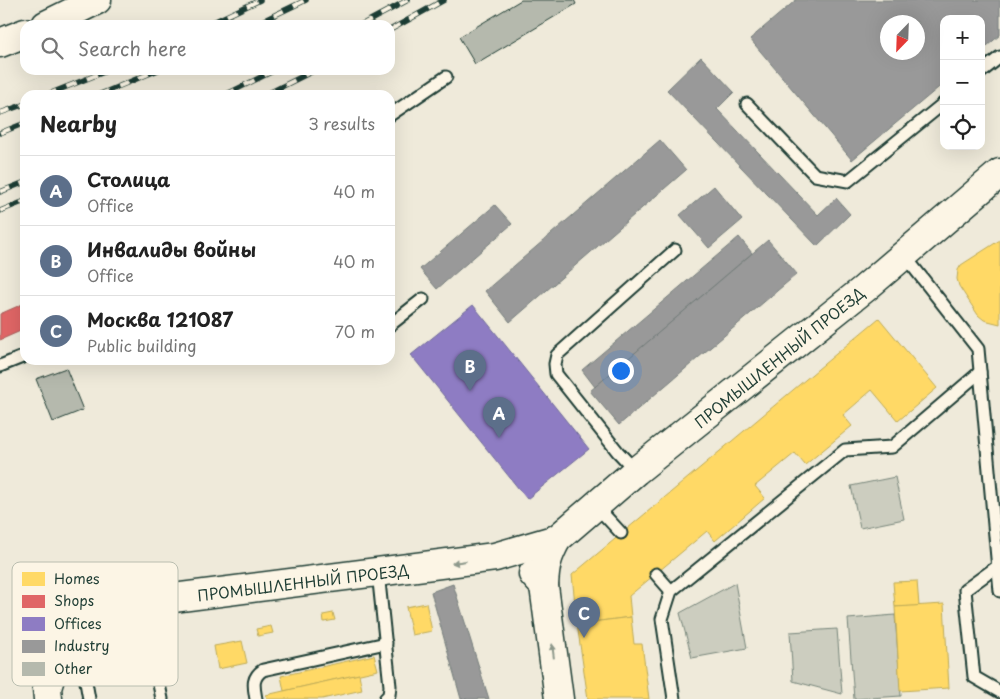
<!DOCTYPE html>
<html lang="en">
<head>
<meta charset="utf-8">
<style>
	body { margin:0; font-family:"Playpen Sans",sans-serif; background:#f6f6f6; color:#222 }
	.controls { position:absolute; right:15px; top:15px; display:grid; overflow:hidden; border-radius:10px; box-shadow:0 5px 20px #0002 }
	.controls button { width:45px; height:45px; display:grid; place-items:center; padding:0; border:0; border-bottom:1px solid #e0e0e0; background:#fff; color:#222; font:25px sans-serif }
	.compass { position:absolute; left:880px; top:15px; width:45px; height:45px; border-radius:50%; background:#fff; box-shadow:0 5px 20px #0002; rotate:203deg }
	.you { position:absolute; left:620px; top:370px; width:18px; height:18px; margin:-12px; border:4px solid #fff; border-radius:50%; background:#1a73e8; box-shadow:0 0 0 8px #1a73e833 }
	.badge { display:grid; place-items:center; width:32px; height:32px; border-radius:50%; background:#111827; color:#fff; font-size:16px; font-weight:700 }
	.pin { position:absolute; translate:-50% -41px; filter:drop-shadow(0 1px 2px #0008) }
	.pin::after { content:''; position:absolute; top:26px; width:18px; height:15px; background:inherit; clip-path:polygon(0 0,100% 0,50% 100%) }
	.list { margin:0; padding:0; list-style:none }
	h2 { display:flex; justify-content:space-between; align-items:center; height:65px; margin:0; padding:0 20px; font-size:21px }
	h2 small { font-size:16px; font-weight:400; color:#767676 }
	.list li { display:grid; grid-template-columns:32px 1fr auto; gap:15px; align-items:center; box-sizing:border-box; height:70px; padding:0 20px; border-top:1px solid #e0e0e0 }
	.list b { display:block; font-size:19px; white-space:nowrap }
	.list p { margin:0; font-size:16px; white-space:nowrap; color:#767676 }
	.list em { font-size:16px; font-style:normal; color:#767676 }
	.icon { flex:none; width:28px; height:28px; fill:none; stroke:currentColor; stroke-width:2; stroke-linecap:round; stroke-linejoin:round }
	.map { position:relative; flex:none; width:1000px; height:699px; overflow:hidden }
	.search { position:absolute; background:#fff; box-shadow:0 5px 20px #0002; left:20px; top:20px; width:375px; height:55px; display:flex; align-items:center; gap:12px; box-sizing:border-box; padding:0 18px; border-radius:15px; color:#767676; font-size:19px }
	.panel { position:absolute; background:#fff; box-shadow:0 5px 20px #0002; left:20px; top:90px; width:375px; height:275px; border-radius:15px }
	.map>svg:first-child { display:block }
	.green { fill:#cccdbf; stroke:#76857a }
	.homes { fill:#ffd966; stroke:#bcaa57 }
	.shops { fill:#e06666; stroke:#a65a57 }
	.offices { fill:#8e7cc3; stroke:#6d6998 }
	.industry { fill:#999; stroke:#747d7b; fill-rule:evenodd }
	.building { fill:#b5b9ad; stroke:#1f3d34 }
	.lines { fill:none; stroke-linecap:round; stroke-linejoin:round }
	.lane-casing { stroke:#1f3d34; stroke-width:15 }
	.secondary-casing { stroke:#1f3d34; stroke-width:31 }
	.primary-casing { stroke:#1f3d34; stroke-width:31 }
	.lane { stroke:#fcf5e5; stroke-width:11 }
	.secondary { stroke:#fcf5e5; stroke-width:28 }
	.primary { stroke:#fcf5e5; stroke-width:28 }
	.rail-casing { stroke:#1f3d34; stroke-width:5.5 }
	.rail { stroke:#fcf5e5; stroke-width:4; stroke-dasharray:11; stroke-linecap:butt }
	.oneway { fill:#8e998c }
	.labels { text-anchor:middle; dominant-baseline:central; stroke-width:5; stroke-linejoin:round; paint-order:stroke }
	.street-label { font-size:15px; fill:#1f3d34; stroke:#fcf5e5 }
	.key { fill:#fcf5e5; stroke:#babeb0; stroke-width:1 }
	.key-label { font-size:14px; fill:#1f3d34 }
</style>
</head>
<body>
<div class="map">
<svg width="1000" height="699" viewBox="0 0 1000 699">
	<rect width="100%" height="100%" fill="#efeada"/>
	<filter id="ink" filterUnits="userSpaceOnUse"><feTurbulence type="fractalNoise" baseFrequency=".02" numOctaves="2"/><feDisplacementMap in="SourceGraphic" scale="10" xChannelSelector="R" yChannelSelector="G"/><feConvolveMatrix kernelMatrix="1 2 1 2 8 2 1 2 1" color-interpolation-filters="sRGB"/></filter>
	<g filter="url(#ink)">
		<g class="green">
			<polygon points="895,477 904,519 860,528 851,486"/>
			<polygon points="735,583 747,648 692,658 680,613"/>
			<polygon points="895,615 901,696 854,699 848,619"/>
			<polygon points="837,629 842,694 793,681 790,632"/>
		</g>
		<g class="homes">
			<polygon points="1000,240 1000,324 984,320 978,315 959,286 957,279 958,270 961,265"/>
			<polygon points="879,318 937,388 898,421 872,390 843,415 852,426 805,465 795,453 755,486 765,498 715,541 707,531 629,596 631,617 577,624 572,575"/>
			<polygon points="917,581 919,606 895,607 893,582"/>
			<polygon points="426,603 432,631 412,635 406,607"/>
			<polygon points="944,604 949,688 900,691 895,607"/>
			<polygon points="333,613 335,620 324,622 323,615"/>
			<polygon points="631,617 634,644 642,644 649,699 588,699 577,624"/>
			<polygon points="271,626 273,633 258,636 256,629"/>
			<polygon points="242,641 247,663 218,669 214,646"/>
			<polygon points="374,655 378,670 284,691 281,676"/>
			<polygon points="359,674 362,690 322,699 267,699 266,695"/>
		</g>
		<polygon class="shops" points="25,303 25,329 0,340 0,314"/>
		<polygon class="offices" points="473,305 589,449 527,499 411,355"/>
		<g class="industry">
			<path d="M796 0H1000V35L981 51V19H944V83L852 160 750 39ZM888 22H918V52H888Z"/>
			<polygon points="701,57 734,92 717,109 818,215 836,198 850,214 817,246 667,90"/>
			<polygon points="660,140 686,170 510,322 485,291"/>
			<polygon points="714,186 742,220 709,248 680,215"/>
			<polygon points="495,205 512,224 437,289 420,269"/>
			<polygon points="739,237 752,253 595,387 582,370"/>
			<polygon points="768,240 797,274 619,425 590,391"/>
			<polygon points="453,584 489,699 461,699 431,592"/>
		</g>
		<g class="building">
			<polygon points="521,0 574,0 576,4 475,64 459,37"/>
			<polygon points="66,368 83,410 53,422 36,379"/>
		</g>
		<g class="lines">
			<g class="lane-casing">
				<g id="lane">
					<polyline points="981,72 1000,57"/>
					<polyline points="747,104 815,175 848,181 944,103"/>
					<polyline points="390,115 446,77"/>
					<polyline points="904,255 978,349 1000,591"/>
					<polyline points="390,325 423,299"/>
					<polyline points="0,366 25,356"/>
					<polyline points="636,471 618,452 556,374 555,364 557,355 675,250"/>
					<polyline points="596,506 621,533"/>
					<polyline points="998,566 965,590 974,677 1000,692"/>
					<polyline points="378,572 390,686 389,695 385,699"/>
					<polyline points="656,574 671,591"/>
					<polyline points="142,602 162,699"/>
					<polyline points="71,634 81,654 89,699"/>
					<path d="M256 699C254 687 251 678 263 670L386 643"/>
					<polyline points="674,699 662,619 671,591 845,450 892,447 980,372"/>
				</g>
			</g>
			<g class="secondary-casing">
				<g id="secondary">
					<polyline points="533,574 544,586 559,699"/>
					<path d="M544 586C545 566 547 557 557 539L636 471 864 289 1000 173"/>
					<polyline points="48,699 47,688 60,646 70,632 97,612 142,602 495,557 557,539"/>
				</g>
			</g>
			<g class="primary-casing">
				<g id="primary">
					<polyline points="46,25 97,0"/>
					<polyline points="0,43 25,33"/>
				</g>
			</g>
			<use href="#lane" class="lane"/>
			<use href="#secondary" class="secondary"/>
			<use href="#primary" class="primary"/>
			<g class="rail-casing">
				<g id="rail">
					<polyline points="207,25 260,0"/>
					<polyline points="254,25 306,0"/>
					<polyline points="361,25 408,0"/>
					<polyline points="390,30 444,0"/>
					<polyline points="46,95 109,70"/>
					<polyline points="98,95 158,70"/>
					<polyline points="225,95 275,70"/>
					<polyline points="265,95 315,70"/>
					<polyline points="0,113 25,104"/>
					<polyline points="0,133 25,123"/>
					<polyline points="0,192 25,182"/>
					<polyline points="0,211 25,201"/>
				</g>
			</g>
			<use href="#rail" class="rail"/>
		</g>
		<defs><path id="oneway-solid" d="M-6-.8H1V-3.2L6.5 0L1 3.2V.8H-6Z" transform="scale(1.25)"/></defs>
		<g class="oneway">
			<use href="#oneway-solid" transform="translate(459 562) rotate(172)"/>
			<use href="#oneway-solid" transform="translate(553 651) rotate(-97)"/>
		</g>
	</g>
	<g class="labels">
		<g class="street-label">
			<text transform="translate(779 357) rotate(-39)">ПРОМЫШЛЕННЫЙ ПРОЕЗД</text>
			<text transform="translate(303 582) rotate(-7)">ПРОМЫШЛЕННЫЙ ПРОЕЗД</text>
		</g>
	</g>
	<rect x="12" y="562" width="166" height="124" rx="8" class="key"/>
	<rect x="22" y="572" width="23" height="14" fill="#ffd966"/>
	<rect x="22" y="595" width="23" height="13" fill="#e06666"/>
	<rect x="22" y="617" width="23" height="14" fill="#8e7cc3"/>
	<rect x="22" y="640" width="23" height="13" fill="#999"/>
	<rect x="22" y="662" width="23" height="14" fill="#b5b9ad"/>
	<g class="key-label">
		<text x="54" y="584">Homes</text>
		<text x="54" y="606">Shops</text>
		<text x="54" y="629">Offices</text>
		<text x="54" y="651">Industry</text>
		<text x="54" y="674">Other</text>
	</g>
</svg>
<div class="controls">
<button>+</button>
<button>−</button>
<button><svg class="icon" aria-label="locate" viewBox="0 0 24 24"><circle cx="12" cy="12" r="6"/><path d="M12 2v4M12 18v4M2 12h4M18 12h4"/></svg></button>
</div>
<svg class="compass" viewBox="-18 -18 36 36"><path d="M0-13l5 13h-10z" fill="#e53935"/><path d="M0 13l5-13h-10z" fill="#767676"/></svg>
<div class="you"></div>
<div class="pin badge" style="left:499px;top:438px;background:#5c6f8a">A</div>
<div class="pin badge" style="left:470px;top:391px;background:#5c6f8a">B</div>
<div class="pin badge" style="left:584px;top:638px;background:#5c6f8a">C</div>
<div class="search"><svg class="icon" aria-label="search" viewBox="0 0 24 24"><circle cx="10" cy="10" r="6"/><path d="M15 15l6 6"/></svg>Search here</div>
<section class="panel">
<h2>Nearby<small>3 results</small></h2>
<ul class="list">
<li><span class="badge" style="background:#5c6f8a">A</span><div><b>Столица</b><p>Office</p></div><em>40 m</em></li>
<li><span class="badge" style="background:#5c6f8a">B</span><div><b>Инвалиды войны</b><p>Office</p></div><em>40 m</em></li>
<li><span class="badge" style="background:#5c6f8a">C</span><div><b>Москва 121087</b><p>Public building</p></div><em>70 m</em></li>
</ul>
</section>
</div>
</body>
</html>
